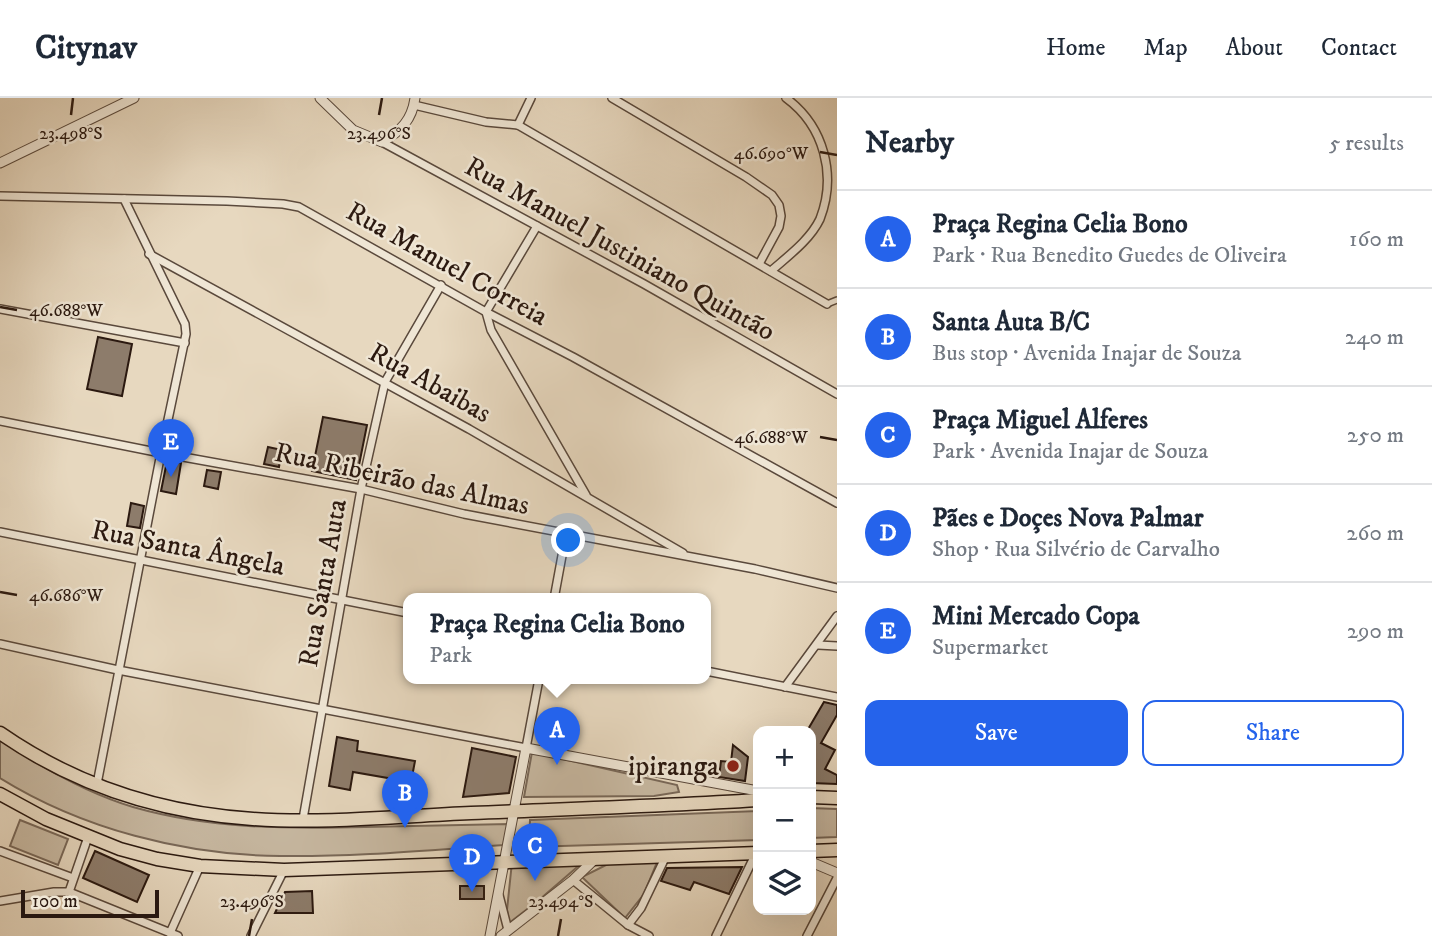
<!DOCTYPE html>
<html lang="en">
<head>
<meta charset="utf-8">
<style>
	body { margin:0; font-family:"IM FELL DW Pica",serif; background:#f2f2f3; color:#1f2937 }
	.controls { position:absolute; right:21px; bottom:21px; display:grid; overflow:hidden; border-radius:14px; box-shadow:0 7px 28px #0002 }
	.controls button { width:63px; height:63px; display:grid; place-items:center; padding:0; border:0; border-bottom:2px solid #e0e1e3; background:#fff; color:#1f2937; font:35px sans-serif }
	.scale { position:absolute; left:21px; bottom:18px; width:138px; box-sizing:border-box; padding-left:7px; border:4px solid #2b1910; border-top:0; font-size:19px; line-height:24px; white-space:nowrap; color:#2b1910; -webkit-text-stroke:5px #efe6d5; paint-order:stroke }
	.you { position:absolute; left:569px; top:443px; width:24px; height:24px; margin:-18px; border:5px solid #fff; border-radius:50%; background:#1a73e8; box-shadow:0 0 0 10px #1a73e833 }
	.badge { display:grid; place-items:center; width:46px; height:46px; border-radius:50%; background:#2563eb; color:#fff; font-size:23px; font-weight:700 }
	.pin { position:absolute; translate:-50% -58px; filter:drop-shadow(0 2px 4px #0008) }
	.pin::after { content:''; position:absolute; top:37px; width:24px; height:21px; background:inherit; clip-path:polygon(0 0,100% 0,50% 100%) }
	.popup { position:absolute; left:403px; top:495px; width:308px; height:91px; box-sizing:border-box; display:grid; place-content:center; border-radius:14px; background:#fff; filter:drop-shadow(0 2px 5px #0005); font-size:23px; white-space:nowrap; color:#747a83 }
	.popup b { font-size:26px; color:#1f2937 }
	.popup::after { content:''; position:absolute; left:50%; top:100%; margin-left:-14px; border:14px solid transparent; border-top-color:#fff }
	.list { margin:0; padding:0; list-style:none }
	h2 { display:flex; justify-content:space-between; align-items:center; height:91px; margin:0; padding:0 28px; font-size:30px }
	h2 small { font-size:23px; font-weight:400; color:#747a83 }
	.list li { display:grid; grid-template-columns:46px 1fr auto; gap:21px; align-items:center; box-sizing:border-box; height:98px; padding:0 28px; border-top:2px solid #e0e1e3 }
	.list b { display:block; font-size:26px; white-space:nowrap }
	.list p { margin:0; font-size:23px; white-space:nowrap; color:#747a83 }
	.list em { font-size:23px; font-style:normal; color:#747a83 }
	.actions { display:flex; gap:14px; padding:21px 28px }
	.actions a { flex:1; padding:16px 0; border:2px solid #2563eb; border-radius:14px; text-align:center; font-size:24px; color:#2563eb }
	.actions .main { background:#2563eb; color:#fff }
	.icon { flex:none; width:38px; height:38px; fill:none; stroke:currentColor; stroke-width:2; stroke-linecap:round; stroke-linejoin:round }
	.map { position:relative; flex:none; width:837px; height:838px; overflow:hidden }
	header { display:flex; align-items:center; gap:42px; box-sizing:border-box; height:98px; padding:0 35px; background:#fff; border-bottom:2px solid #e0e1e3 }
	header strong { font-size:33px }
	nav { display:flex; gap:38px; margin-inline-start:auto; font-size:24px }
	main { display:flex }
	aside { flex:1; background:#fff }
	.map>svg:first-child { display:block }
	.green { fill:#c7b8a1; stroke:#796858; stroke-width:2 }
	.building { fill:#8d7c6b; stroke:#2b1910; stroke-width:2 }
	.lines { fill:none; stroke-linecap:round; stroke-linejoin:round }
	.pedestrian-casing { stroke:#5a493c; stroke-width:8 }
	.minor-casing { stroke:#5a493c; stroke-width:10 }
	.tertiary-casing { stroke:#5a493c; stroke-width:11 }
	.primary-casing { stroke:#2b1910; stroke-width:15 }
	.pedestrian { stroke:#efe6d5; stroke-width:5 }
	.minor { stroke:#efe6d5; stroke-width:7 }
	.tertiary { stroke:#efe6d5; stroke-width:9 }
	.primary { stroke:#e7d8bf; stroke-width:12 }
	.ticks { fill:none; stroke:#2b1910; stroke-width:2.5 }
	.poi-dot { fill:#8f2418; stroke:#efe6d5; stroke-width:2.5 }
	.labels { text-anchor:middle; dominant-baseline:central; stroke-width:5; stroke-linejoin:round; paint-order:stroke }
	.street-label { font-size:28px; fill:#2b1910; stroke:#efe6d5 }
	.poi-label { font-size:28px; fill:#2b1910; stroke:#efe6d5; text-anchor:end }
	.ticks-label { font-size:18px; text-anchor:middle; fill:#2b1910; stroke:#efe6d5; stroke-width:5; stroke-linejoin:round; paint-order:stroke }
</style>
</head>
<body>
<header>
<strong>Citynav</strong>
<nav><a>Home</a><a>Map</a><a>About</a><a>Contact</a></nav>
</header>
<main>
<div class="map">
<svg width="837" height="838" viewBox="0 0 837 838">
	<rect width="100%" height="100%" fill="#e7d8bf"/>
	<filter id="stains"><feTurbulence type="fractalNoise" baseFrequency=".00286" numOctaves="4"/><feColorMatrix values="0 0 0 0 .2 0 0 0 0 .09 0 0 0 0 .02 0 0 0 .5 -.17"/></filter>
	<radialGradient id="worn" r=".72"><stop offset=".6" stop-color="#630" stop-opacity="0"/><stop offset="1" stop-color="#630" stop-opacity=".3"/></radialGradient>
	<g class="green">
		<path d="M0 642C41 669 86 695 133 709 210 731 286 731 365 729 413 728 461 727 509 726L505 747C430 752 355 759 280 758 184 757 82 731 0 680Z"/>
		<polygon points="532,654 677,687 679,694 654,698 524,699"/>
		<polygon points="811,710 837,711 837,739 811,740"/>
		<polygon points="758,713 758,742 529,749 530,722"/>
		<polygon points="20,722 68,741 58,767 10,748"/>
		<polygon points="658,762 644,796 625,820 582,779 612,764"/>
		<polygon points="512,764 583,764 539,802 509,825 507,812"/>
	</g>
	<g class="building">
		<polygon points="98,239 132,246 122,298 87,291"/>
		<polygon points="323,319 367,327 356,382 312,373"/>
		<polygon points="268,349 282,352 279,369 264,366"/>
		<polygon points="167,363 181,365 176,396 161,393"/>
		<polygon points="207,372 221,374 218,391 204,388"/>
		<polygon points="131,405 144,408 140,430 127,428"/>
		<polygon points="824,604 837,607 837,617 821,645 835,652 825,671 837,677 837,686 811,685 811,633 807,633"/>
		<polygon points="337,639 358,643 357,653 415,663 411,684 353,674 350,692 329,688"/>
		<polygon points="733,647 748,659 745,683 719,679 721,663 731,664"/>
		<polygon points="472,650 516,659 509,695 463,699"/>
		<polygon points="95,753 149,777 137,804 83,780"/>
		<polygon points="742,769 729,796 694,784 690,792 661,783 667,770"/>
		<rect x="460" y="788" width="24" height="13"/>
		<polygon points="312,793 313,815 275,815 285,794"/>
	</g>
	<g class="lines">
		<g class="pedestrian-casing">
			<polyline id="pedestrian" points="827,206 837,202"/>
		</g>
		<g class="minor-casing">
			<g id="minor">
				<polyline points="612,0 746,79 772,97 779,107 781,118 779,129 759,166"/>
				<polyline points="414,7 486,24 518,27 827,206"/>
				<polyline points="518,27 531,0"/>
				<polyline points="382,44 644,186 837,296"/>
				<polyline points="0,98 227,103 283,106 299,109 486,214 573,259 837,405"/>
				<polyline points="537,128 486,214 491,232 586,397"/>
				<polyline points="149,156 469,331 683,455"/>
				<path d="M771 173C788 158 810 142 820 121 837 77 824 28 786 0"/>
				<polyline points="0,211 185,245"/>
				<polyline points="0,323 161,355 361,391 464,416 755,471 837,490"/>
				<polyline points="0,434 408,515"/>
				<polyline points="554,501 566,436"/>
				<polyline points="0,546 118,572 526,650 539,581"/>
				<polyline points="818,547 837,548"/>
				<polyline points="706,573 837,599"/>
				<polyline points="785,589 837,518"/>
				<polyline points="97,686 161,355 186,236 185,226 124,101"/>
				<polyline points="303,721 361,391 385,284 441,187"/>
				<polyline points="0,753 73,780"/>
				<polyline points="573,782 628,827 649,838"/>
				<polyline points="69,794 88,739"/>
				<polyline points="499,797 508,832"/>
				<polyline points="0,803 54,794 69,794 178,838"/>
				<polyline points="628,827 641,810 665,760"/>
				<polyline points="170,835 200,768"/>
				<polyline points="251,838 284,772"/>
				<polyline points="716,838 756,755"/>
				<polyline points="807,838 837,780"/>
			</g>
		</g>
		<g class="tertiary-casing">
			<g id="tertiary">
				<path d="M320 0 353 32 382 44C401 33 412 22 415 0"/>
				<polyline points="0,65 134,0"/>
				<polyline points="811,764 837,775"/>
				<polyline points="490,838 526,650 758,693"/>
				<polyline points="501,838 573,782 594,762"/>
			</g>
		</g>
		<g class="primary-casing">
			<g id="primary">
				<path d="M0 635C75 687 162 715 253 721 325 726 399 718 471 715 567 711 663 708 758 702"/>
				<polyline points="0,696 46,721 120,751 157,761 200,768 284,772 758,755"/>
				<polyline points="811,699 837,700"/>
				<polyline points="811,753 837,752"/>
			</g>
		</g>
		<use href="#pedestrian" class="pedestrian"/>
		<use href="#minor" class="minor"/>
		<use href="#tertiary" class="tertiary"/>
		<use href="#primary" class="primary"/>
	</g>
	<path class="ticks" d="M71 17 73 0M379 17 382 0M820 54 837 57M0 209 17 212M820 339 837 342M0 494 17 497M249 838 252 821M558 838 561 821"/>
	<circle class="poi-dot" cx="733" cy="668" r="7"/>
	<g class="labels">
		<g class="street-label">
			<text transform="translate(620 151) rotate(29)">Rua Manuel Justiniano Quintão</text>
			<text transform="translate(447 166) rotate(29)">Rua Manuel Correia</text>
			<text transform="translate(430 285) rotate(29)">Rua Abaibas</text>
			<text transform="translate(402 381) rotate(12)">Rua Ribeirão das Almas</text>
			<text transform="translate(188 450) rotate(11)">Rua Santa Ângela</text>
			<text transform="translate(323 485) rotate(-80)">Rua Santa Auta</text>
		</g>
		<g class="poi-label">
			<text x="719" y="668">ipiranga</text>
		</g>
	</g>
	<g class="ticks-label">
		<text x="71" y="41">23.498°S</text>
		<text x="379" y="41">23.496°S</text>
		<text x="771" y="61">46.690°W</text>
		<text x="66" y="218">46.688°W</text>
		<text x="771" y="345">46.688°W</text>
		<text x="66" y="503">46.686°W</text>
		<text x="252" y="809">23.496°S</text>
		<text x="561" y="809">23.494°S</text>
	</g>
	<rect width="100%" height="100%" filter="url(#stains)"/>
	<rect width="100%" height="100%" fill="url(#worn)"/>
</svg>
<div class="controls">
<button>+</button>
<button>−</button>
<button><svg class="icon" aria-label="layers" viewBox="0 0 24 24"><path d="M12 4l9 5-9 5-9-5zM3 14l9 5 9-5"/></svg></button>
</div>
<div class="scale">100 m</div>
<div class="you"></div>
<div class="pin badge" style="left:557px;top:667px">A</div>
<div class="popup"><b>Praça Regina Celia Bono</b>Park</div>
<div class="pin badge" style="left:405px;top:730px">B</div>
<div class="pin badge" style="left:535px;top:783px">C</div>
<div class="pin badge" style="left:472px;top:794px">D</div>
<div class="pin badge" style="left:171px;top:379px">E</div>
</div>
<aside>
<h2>Nearby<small>5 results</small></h2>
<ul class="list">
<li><span class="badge">A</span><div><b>Praça Regina Celia Bono</b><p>Park · Rua Benedito Guedes de Oliveira</p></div><em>160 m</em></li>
<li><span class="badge">B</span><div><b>Santa Auta B/C</b><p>Bus stop · Avenida Inajar de Souza</p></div><em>240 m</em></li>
<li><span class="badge">C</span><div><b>Praça Miguel Alferes</b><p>Park · Avenida Inajar de Souza</p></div><em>250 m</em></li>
<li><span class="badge">D</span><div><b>Pães e Doçes Nova Palmar</b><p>Shop · Rua Silvério de Carvalho</p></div><em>260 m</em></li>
<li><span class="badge">E</span><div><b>Mini Mercado Copa</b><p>Supermarket</p></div><em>290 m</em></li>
</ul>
<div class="actions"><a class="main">Save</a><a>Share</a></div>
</aside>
</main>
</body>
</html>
